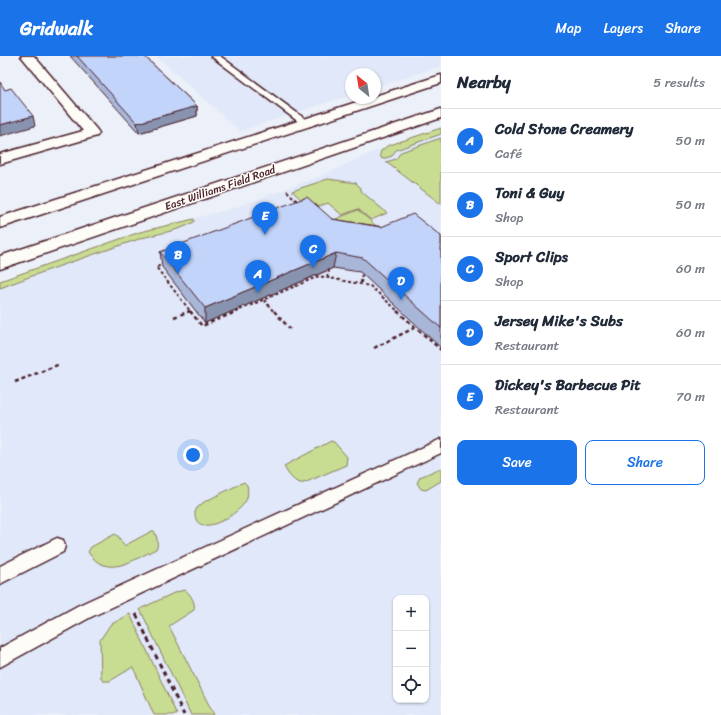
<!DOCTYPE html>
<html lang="en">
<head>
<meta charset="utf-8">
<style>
	body { margin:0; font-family:Sriracha,sans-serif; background:#f2f2f3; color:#1f2937 }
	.controls { position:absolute; right:12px; bottom:12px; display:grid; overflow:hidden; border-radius:8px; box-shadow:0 1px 3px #0004 }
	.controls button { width:36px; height:36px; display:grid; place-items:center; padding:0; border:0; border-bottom:1px solid #e0e1e3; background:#fff; color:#1f2937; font:20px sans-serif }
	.compass { position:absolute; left:345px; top:12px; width:36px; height:36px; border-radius:50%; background:#fff; box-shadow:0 1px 3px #0004; rotate:330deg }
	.you { position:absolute; left:193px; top:399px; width:14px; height:14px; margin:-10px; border:3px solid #fff; border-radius:50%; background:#1a73e8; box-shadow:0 0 0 6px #1a73e833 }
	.badge { display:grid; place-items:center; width:26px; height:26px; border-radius:50%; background:#1a73e8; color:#fff; font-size:13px; font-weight:700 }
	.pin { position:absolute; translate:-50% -33px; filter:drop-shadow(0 1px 2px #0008) }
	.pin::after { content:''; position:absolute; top:21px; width:14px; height:12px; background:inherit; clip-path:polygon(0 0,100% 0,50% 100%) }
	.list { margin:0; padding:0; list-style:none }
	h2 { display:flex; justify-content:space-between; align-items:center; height:52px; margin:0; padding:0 16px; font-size:17px }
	h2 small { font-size:13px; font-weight:400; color:#747a83 }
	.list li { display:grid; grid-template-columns:26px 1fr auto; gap:12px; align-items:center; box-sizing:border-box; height:64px; padding:0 16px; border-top:1px solid #e0e1e3 }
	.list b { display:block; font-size:15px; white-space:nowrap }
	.list p { margin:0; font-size:13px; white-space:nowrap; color:#747a83 }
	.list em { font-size:13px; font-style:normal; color:#747a83 }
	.actions { display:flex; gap:8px; padding:12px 16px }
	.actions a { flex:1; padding:9px 0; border:1px solid #1a73e8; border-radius:8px; text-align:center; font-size:14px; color:#1a73e8 }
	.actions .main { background:#1a73e8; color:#fff }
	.icon { flex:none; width:22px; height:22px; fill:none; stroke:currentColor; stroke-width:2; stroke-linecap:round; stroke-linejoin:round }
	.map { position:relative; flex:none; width:441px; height:659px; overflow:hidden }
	header { display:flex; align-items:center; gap:24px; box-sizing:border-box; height:56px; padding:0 20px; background:#1a73e8; color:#fff }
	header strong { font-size:19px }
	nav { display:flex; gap:22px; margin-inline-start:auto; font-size:14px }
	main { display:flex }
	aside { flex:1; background:#fff }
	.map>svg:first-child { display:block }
	.built { fill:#e0e8f9; fill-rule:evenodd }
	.green { fill:#c9dd92; stroke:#8a7e5e }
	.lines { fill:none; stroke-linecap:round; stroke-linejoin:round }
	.service-casing { stroke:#4a1f2b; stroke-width:3 }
	.minor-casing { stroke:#4a1f2b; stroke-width:3 }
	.secondary-casing { stroke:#4a1f2b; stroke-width:3 }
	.path-far2 { stroke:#4a1f2b; stroke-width:2; stroke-dasharray:3 2.5; stroke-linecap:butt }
	.path-far1 { stroke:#4a1f2b; stroke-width:2.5; stroke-dasharray:4 3; stroke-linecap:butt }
	.path { stroke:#4a1f2b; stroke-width:3; stroke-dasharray:5 4; stroke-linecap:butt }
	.service { fill:#fdfcf7; fill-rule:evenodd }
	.minor { fill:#fdfcf7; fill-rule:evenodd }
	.secondary { fill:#fdfcf7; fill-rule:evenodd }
	.wall { fill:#a8b6d7; stroke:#4a1f2b }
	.shaded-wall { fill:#8894af; stroke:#4a1f2b }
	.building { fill:#c3d4fa; stroke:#4a1f2b }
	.labels { text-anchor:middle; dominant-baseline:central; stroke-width:3; stroke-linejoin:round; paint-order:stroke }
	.far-street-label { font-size:11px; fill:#4a1f2b; stroke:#fdfcf7 }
</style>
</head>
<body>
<header>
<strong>Gridwalk</strong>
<nav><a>Map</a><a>Layers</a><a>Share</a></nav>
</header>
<main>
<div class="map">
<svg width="441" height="659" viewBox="0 0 441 659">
	<rect width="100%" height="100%" fill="#ecf0f8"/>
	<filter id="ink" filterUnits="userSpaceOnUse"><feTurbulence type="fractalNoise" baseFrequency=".025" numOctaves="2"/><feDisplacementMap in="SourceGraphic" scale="8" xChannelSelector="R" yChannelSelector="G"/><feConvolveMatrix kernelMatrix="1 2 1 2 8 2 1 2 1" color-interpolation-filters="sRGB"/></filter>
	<g filter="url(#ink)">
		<g class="built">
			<polygon points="156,0 441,0 441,10 375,31 375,18 351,18 351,39 240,75"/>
			<path d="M441 72V659H0V225L140 176 231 153 321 120 387 90ZM396 542H426V644H396Z"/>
		</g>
		<g class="green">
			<polygon points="441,72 441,78 396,94 392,100 382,103 380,99 381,95 387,90"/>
			<polygon points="441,82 441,148 386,106 396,103 401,96"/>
			<polygon points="328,123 356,127 360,131 362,136 387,157 371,164 358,153 342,159 328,147 312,153 292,135"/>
			<polygon points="358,154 383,176 326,167"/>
			<path d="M194 163V166C177 176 157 177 139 183 92 199 46 214 0 232V225L140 176Z"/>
			<path d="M331 385 334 386 347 401 346 409 304 427C295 429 287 417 284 410Z"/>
			<polygon points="441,412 441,425 426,434 421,433 417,427 420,421"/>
			<path d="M244 426 247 429C248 433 248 438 247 442 242 458 194 486 195 456L197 452 204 446Z"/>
			<path d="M152 475H154C157 481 159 488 156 493 133 504 107 524 88 496L91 491 115 478 118 480 124 490Z"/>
			<path d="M185 534C191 538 196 548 194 554L169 570 214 659H191L140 553 176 536Z"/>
			<polygon points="130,558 177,659 154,659 133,611 110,625 103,625 101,622 100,584 110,569"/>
		</g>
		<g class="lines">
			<g class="service-casing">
				<g id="service">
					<polygon points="211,0 220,0 312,68 310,70 304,70"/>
					<polygon points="441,383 441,397 91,561 0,611 0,592 79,549"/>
					<polygon points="57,482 63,484 65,490 63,496 0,528 0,510"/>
				</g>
			</g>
			<g class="minor-casing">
				<polygon id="minor" points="21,0 34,0 97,74 99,77 97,80 0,108 0,98 83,75"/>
			</g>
			<g class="secondary-casing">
				<g id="secondary">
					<polygon points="441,19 441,27 0,172 0,161 369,42 375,42 375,40"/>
					<polygon points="441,53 441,62 0,213 0,200"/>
				</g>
			</g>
			<g class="path-far2">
				<polyline points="287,135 299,147"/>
				<polyline points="165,208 156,211 191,256"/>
				<polyline points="327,222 330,211"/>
				<polyline points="361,227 362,216"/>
				<polyline points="264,244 274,256"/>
				<polyline points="188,256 190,255"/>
				<polyline points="235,256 319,220 370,230 399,256"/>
			</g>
			<g class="path-far1">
				<polyline points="190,255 202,270 238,255"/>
				<polyline points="274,255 290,273"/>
				<polyline points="397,255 441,294"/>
				<polyline points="174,261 190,255"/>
				<polyline points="374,292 416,271"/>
				<polyline points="15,326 60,308"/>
			</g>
			<polyline class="path" points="136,558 184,659"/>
			<use href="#service" class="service"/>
			<use href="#minor" class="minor"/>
			<use href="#secondary" class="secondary"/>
		</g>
		<g class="wall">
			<polygon points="70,0 144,0 197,50 197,60 139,77"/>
			<polygon points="332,163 441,180 441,292 360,216 333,212 205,267 162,211 160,196"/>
		</g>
		<g class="shaded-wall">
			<polygon points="197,50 197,60 139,77 137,67"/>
			<polygon points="33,60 35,70 0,80 0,69"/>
			<polygon points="336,197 333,212 205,267 205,252"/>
		</g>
		<g class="building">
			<polygon points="77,0 144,0 197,50 137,67"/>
			<polygon points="0,26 5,34 11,32 33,60 0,69"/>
			<polygon points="307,141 332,163 381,171 413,158 441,180 441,272 363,202 336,197 205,252 160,196"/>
		</g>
	</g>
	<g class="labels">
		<g class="far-street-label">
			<text transform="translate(220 132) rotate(-19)">East Williams Field Road</text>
		</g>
	</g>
</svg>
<div class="controls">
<button>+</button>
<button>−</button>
<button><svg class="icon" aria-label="locate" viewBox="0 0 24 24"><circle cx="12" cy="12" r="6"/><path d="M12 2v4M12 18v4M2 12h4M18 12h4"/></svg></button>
</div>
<svg class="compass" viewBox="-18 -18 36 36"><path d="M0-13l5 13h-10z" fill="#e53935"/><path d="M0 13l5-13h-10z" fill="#747a83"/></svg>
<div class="you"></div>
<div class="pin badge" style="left:258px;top:237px">A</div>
<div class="pin badge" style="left:178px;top:218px">B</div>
<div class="pin badge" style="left:313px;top:212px">C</div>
<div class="pin badge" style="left:401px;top:244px">D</div>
<div class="pin badge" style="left:265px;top:179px">E</div>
</div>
<aside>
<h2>Nearby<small>5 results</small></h2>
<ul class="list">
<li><span class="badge">A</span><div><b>Cold Stone Creamery</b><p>Café</p></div><em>50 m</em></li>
<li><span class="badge">B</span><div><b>Toni &amp; Guy</b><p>Shop</p></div><em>50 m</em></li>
<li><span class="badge">C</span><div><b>Sport Clips</b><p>Shop</p></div><em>60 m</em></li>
<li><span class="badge">D</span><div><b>Jersey Mike's Subs</b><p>Restaurant</p></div><em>60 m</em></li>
<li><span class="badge">E</span><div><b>Dickey's Barbecue Pit</b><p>Restaurant</p></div><em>70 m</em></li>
</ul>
<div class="actions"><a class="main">Save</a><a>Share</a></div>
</aside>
</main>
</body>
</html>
